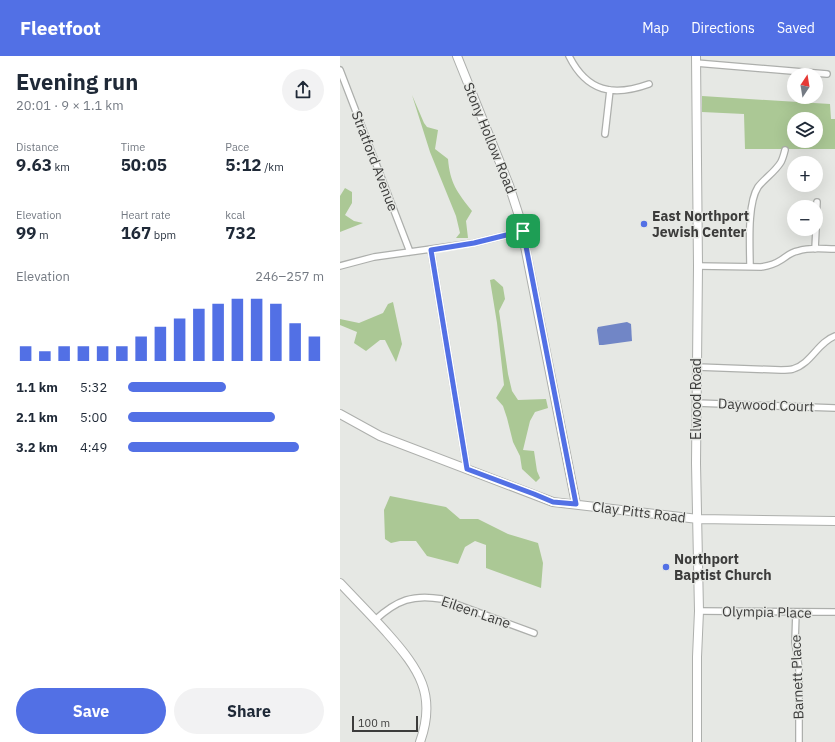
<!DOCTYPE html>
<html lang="en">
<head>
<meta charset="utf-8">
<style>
	body { margin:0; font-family:"IBM Plex Sans",sans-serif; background:#f2f2f3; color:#1f2937; height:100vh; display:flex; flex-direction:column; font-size:15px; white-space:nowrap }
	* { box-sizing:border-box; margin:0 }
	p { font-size:13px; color:#747a83 }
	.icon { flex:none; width:22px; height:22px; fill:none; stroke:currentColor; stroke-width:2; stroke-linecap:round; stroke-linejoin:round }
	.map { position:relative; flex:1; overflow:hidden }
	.side { display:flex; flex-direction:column; background:#fff; width:340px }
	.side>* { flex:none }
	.needle { width:26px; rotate:12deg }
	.controls { position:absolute; left:447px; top:12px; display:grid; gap:8px }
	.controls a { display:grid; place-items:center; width:36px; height:36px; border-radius:50%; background:#fff; box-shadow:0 4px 16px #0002; font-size:20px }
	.scale { position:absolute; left:12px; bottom:10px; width:66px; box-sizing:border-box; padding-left:4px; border:2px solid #3c3c3b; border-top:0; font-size:11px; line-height:14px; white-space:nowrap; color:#3c3c3b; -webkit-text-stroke:3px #e6e8e4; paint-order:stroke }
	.pin { position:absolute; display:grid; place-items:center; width:34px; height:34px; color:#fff; margin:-17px; border-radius:8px; box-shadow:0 2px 6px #0006 }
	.round { display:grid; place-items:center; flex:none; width:42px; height:42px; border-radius:21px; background:#f2f2f3 }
	.head { display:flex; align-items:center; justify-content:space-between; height:68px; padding:0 16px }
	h1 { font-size:22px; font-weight:800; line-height:30px }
	.metrics { display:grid; grid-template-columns:repeat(3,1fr); gap:6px; height:68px; padding:4px 16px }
	.metrics div { display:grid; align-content:center }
	.metrics b { font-size:17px; font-weight:800 }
	.metrics small { font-size:11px; font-weight:400 }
	.metrics p { font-size:11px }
	.chart { height:112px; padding:8px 16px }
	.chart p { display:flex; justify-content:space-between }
	.chart svg { width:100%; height:72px; margin-top:4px; stroke:#5270e5; stroke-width:6 }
	.action { display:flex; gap:8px; margin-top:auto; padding:8px 16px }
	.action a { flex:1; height:46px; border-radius:24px; background:#5270e5; color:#fff; font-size:16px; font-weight:800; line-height:46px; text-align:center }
	.action a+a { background:#f2f2f3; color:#1f2937 }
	ul { padding:0 16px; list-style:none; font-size:13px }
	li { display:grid; grid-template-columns:64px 48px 1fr; align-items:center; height:30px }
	li i { height:10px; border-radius:5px; background:#5270e5 }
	header { display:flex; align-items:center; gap:24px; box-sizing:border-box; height:56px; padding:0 20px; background:#5270e5; color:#fff }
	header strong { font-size:19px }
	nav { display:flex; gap:22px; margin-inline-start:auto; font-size:14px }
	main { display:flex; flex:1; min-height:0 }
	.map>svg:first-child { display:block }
	.green { fill:#abc895; fill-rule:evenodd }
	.water { fill:#7186c6 }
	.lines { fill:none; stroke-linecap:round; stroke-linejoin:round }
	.street-casing { stroke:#adafac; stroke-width:8 }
	.secondary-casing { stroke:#adafac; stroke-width:10 }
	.street { stroke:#fff; stroke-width:5.5 }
	.secondary { stroke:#fff; stroke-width:8 }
	.route-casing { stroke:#fff; stroke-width:8 }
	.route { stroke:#5270e5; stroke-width:5 }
	.poi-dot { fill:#5270e5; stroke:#e6e8e4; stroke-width:1.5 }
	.labels { text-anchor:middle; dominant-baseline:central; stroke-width:3; stroke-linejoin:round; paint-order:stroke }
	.street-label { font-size:14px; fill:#3c3c3b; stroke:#e6e8e4 }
	.poi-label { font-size:14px; font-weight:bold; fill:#3c3c3b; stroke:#e6e8e4; text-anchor:start }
</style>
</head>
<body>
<header>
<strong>Fleetfoot</strong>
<nav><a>Map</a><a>Directions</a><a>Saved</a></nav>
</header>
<main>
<section class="side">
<div class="head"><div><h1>Evening run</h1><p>20:01 · 9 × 1.1 km</p></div><a class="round"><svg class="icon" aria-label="share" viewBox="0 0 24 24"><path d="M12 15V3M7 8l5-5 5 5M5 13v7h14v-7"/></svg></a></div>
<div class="metrics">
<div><p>Distance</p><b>9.63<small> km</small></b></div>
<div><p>Time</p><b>50:05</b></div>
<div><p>Pace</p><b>5:12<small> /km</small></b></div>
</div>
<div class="metrics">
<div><p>Elevation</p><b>99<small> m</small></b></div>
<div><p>Heart rate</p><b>167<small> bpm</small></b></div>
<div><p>kcal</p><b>732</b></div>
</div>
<div class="chart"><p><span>Elevation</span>246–257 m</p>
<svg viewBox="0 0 160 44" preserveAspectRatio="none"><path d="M5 44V35M15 44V38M25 44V35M35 44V35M45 44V35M55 44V35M65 44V29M75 44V23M85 44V18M95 44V12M105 44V9M115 44V6M125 44V6M135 44V9M145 44V21M155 44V29"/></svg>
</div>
<ul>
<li><b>1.1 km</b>5:32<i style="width:50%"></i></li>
<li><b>2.1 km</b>5:00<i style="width:75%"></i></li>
<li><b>3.2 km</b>4:49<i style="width:87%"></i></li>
</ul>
<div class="action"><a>Save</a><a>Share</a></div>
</section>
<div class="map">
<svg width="495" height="686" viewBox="0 0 495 686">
	<rect width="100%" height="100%" fill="#e6e8e4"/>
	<path class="green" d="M72 39 84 67 87 71 98 74 95 93 108 103C110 127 117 136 132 155L126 165 128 182H116L120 177 116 160 90 96Z
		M362 40 490 48 491 63H495V93H405L404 58 362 56ZM454 63H476V85H454Z
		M5 132 12 136V147L5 159 14 165 23 167 0 176V140Z
		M154 223 163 231 165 243 159 255 168 318 172 335 178 344 206 343 208 352 195 356 190 365 183 394 194 395 197 415 200 422 196 426 182 413 180 400 173 386 167 362 163 350 156 342 164 329 157 267 150 224Z
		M53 246 62 288 56 306 45 284H40L26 295 14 287 17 276 0 269V263L19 267 43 257 48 248Z
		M50 440 106 451 120 463H138L168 478 198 487 203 507 201 532 146 512V489L135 485 125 491 118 508 87 500 76 485H60L51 487 45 483 44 454Z"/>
	<path class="water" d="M287 266 291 268 292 285 263 289H259L257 274 258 271Z"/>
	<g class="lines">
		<g class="street-casing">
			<path id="street" d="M229 0C247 36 273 41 309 28
				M356 7 487 18
				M0 14 70 196
				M265 78 270 34
				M476 166 477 146
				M475 193 476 173
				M91 194 127 413
				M0 210 34 201 134 187 183 175
				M358 210 421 211C428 210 435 208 441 204 447 200 451 196 458 195 469 191 483 193 495 193
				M410 211C410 190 407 148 418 131 425 122 435 116 441 106 443 102 444 98 445 94
				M357 311 441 314C445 314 449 314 453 313 471 308 478 286 495 280
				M356 347 495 352
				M359 555 495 556
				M456 556 455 586 459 612V686
				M35 564C57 544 73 538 102 543L194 577"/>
		</g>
		<g class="secondary-casing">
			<path id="secondary" d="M117 0 169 129 179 160 236 448
				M356 0 358 210 356 407 359 555 357 601V686
				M0 358 40 380 213 446 358 463 495 465
				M0 527C16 544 33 561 48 578 79 613 97 639 80 686"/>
		</g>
		<use href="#street" class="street"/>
		<use href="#secondary" class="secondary"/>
	</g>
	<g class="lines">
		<g class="route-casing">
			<path id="route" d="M183 175 236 448 213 446 194 438 127 413 91 194 134 187Z"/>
		</g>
		<use href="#route" class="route"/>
	</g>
	<g class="poi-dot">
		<circle cx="304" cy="168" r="4"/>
		<circle cx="326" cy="511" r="4"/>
	</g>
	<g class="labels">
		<g class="street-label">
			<text transform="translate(150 82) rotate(68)">Stony Hollow Road</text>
			<text transform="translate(35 105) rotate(69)">Stratford Avenue</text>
			<text transform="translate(356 343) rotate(-90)">Elwood Road</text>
			<text transform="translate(426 349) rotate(2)">Daywood Court</text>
			<text transform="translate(299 456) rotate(7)">Clay Pitts Road</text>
			<text transform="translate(136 556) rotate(19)">Eileen Lane</text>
			<text transform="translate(427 556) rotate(1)">Olympia Place</text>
			<text transform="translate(457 621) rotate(-92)">Barnett Place</text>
		</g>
		<g class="poi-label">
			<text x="312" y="160">East Northport<tspan x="312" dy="16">Jewish Center</tspan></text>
			<text x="334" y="503">Northport<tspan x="334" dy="16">Baptist Church</tspan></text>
		</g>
	</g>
</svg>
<div class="controls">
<a><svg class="needle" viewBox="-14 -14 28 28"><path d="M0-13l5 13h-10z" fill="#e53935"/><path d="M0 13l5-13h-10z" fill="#747a83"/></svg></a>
<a><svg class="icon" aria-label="layers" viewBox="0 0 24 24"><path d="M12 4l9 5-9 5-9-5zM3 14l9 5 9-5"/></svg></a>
<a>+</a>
<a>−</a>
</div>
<div class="scale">100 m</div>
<div class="pin" style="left:183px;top:175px;background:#1e9e55"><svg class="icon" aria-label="arrive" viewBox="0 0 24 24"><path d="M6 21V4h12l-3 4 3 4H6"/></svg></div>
</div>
</main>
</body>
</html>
